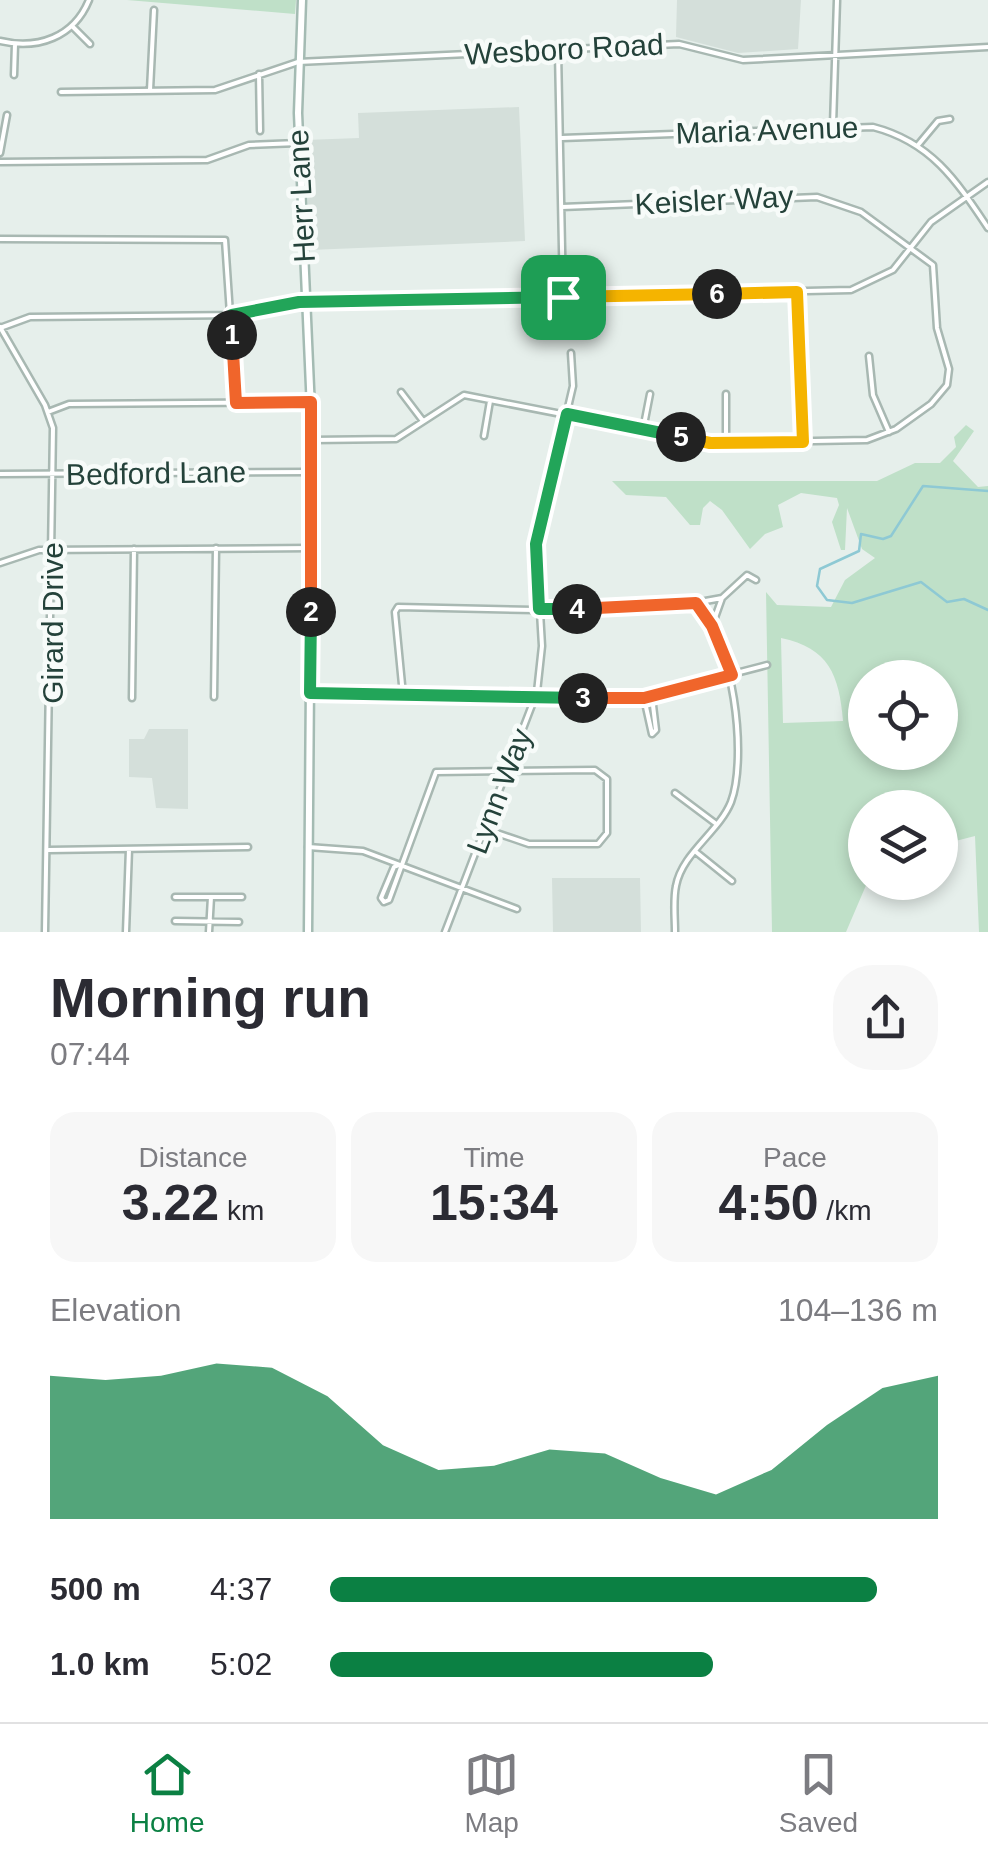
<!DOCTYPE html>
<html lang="en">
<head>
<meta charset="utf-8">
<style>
	body { margin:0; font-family:Arial,sans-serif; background:#f7f7f7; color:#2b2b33; height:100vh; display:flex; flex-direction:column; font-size:38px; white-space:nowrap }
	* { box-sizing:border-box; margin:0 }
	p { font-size:32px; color:#7c7c81 }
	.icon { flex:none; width:55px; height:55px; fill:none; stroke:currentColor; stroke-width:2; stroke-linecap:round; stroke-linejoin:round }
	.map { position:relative; height:932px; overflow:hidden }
	.panel { display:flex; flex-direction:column; background:#fff; flex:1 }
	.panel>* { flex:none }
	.fabs { position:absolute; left:848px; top:660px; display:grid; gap:20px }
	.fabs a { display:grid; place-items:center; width:110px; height:110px; border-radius:50%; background:#fff; box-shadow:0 5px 15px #0003; font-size:50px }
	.pin { position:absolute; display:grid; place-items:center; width:85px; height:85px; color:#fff; margin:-42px; border-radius:20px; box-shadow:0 5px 15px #0006 }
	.km { position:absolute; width:50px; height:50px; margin:-25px; border-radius:50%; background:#222; color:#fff; font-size:28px; line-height:50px; text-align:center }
	.round { display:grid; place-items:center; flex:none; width:105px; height:105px; border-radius:40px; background:#f7f7f7 }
	.overview { display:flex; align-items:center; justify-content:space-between; height:170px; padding:0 50px }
	h1 { font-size:55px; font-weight:600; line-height:75px }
	.stats { display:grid; grid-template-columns:repeat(3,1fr); gap:15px; height:170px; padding:10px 50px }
	.stats div { display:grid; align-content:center; border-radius:25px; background:#f7f7f7; text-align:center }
	.stats b { font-size:50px; font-weight:600 }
	.stats small { font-size:28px; font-weight:400 }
	.stats p { font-size:28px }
	.chart { height:280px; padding:20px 50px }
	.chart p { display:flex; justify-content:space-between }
	.chart svg { width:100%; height:180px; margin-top:10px; fill:#0b8043; opacity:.7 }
	ul { padding:0 50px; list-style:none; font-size:32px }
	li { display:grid; grid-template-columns:160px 120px 1fr; align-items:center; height:75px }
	li i { height:25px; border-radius:12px; background:#0b8043 }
	.tab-bar { display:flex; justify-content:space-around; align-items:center; height:140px; border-top:2px solid #e1e1e2; background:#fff; font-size:28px; color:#7c7c81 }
	.tab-bar a { display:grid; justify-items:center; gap:5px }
	.tab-bar .active { color:#0b8043 }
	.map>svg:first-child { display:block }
	.built { fill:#d4dfda }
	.green { fill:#bfe0c8; fill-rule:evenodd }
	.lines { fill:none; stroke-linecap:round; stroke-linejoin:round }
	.stream { stroke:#8ec9d4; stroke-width:2.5 }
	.street-casing { stroke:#a8b8b2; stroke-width:9 }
	.secondary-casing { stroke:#a4bbb3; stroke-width:11 }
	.street { stroke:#fff; stroke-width:4 }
	.secondary { stroke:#fff; stroke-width:6 }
	.split-1-casing { stroke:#fff; stroke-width:20 }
	.split-2-casing { stroke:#fff; stroke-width:20 }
	.split-3-casing { stroke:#fff; stroke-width:20 }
	.split-4-casing { stroke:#fff; stroke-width:20 }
	.split-5-casing { stroke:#fff; stroke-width:20 }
	.split-6-casing { stroke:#fff; stroke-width:20 }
	.split-7-casing { stroke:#fff; stroke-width:20 }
	.split-1 { stroke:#22a559; stroke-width:12 }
	.split-2 { stroke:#f0652b; stroke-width:12 }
	.split-3 { stroke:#22a559; stroke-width:12 }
	.split-4 { stroke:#f0652b; stroke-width:12 }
	.split-5 { stroke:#22a559; stroke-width:12 }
	.split-6 { stroke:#f5b400; stroke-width:12 }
	.split-7 { stroke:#f5b400; stroke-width:12 }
	.labels { text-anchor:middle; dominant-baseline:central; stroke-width:9; stroke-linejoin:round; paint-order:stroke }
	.street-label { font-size:30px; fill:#24423a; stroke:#f7fbf9 }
</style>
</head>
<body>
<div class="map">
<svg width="988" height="932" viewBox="0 0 988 932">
	<rect width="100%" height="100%" fill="#e6efeb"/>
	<path class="built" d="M677 0H801L798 49 738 53 676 37Z
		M519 107 525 241 310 250 305 140 359 138 358 113Z
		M149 729H188V809L156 808 152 778 129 777V739H144Z
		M552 878H640L641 932H553Z"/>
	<path class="green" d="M127 0H296L295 14Z
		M966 425 974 431 953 461 978 487 988 486V932H979L975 836 940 845V808H865L862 841 867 883 846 932H772L766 592 777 605 831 607 845 580 875 558 862 549 847 508 845 550H841L832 522 839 505 837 498 801 493 778 505 783 527 765 534 750 549 722 510 710 501 703 508 700 525H690L666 497 626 495 612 481H877L915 463H940L956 447 954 437ZM781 638C829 648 839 675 843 721L783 723ZM865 678H940V752H865Z"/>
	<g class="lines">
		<path class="stream" d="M988 491 923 486 891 536 883 539 861 534 859 551 820 569 817 586 827 600 852 603 921 582 947 602 964 599 988 610"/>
		<g class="street-casing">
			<path id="street" d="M73 27 90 44
				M0 41C38 50 74 37 89 0
				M558 52 563 297
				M259 74 260 131
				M14 75 15 44
				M150 90 154 10
				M61 92 215 90 298 62 679 44 743 60 988 47
				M833 125 837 0
				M562 138 873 127C931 142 956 180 988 228
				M918 145 938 121 950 119
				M0 153 7 115
				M0 162 207 160 249 145 298 143
				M0 239 225 240 236 403
				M797 292 803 442
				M0 327 45 405 53 428 45 932
				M0 328 30 317 243 315 299 302 851 290 893 270 931 222 988 182
				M869 356 873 395 889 432
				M401 392 423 421
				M726 394V443
				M48 412 69 404 311 402
				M643 430 650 394
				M484 436 490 401
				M312 440 396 439 464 395 710 443 867 440 896 429 931 404 947 385 949 369 937 328 933 265 861 212 817 197 562 207
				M0 474 310 472
				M0 563 39 550 312 548
				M712 626 722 598
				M310 693 636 699 767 665
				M403 695 395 612 398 607 534 610 689 604 722 598 747 575 756 580
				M214 697 216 548
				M132 698 134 549
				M644 698 652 734 656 730 652 697
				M675 793 715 823
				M308 847 363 851 517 909
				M49 850 248 847
				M696 852 732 881
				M399 865 394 867 381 898 384 902 389 900 436 772 595 770 607 779V833L598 844H529L485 829
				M175 897H242
				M175 921 239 922
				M126 932 129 849
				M209 932 211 897
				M445 932 537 692 542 646 536 544 573 386 571 353
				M675 932C675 917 673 900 676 886 682 853 719 832 731 802 748 757 733 637 696 604"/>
		</g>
		<g class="secondary-casing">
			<path id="secondary" d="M302 0 298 113 312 433 308 932"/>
		</g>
		<use href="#street" class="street"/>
		<use href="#secondary" class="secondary"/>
	</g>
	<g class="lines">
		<g class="split-1-casing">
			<path id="split-1" d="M232 335V315L299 302 563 297"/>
		</g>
		<g class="split-2-casing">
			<path id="split-2" d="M232 335 236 403 311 402V612"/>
		</g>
		<g class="split-3-casing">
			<path id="split-3" d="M311 612 310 693 583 698"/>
		</g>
		<g class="split-4-casing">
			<path id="split-4" d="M577 609 696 603 712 626 732 675 644 698H583"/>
		</g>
		<g class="split-5-casing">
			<path id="split-5" d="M577 609H539L536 544 567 414 681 437"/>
		</g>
		<g class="split-6-casing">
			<path id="split-6" d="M681 437 710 443 803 442 797 292 717 294"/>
		</g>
		<g class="split-7-casing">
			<path id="split-7" d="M563 297 717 294"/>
		</g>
		<use href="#split-1" class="split-1"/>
		<use href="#split-2" class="split-2"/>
		<use href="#split-3" class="split-3"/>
		<use href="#split-4" class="split-4"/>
		<use href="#split-5" class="split-5"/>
		<use href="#split-6" class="split-6"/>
		<use href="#split-7" class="split-7"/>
	</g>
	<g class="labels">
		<g class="street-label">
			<text transform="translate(564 49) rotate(-3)">Wesboro Road</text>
			<text transform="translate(767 130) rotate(-2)">Maria Avenue</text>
			<text transform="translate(301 196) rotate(-93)">Herr Lane</text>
			<text transform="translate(714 200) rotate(-3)">Keisler Way</text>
			<text transform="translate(156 473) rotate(-1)">Bedford Lane</text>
			<text transform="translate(52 623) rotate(-90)">Girard Drive</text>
			<text transform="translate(499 791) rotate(-69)">Lynn Way</text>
		</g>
	</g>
</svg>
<div class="fabs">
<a><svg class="icon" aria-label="locate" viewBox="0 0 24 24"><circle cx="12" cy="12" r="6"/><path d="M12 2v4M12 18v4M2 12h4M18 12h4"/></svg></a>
<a><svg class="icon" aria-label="layers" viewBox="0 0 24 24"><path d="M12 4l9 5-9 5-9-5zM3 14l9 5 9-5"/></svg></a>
</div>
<div class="pin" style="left:563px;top:297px;background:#1e9e55"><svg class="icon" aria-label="arrive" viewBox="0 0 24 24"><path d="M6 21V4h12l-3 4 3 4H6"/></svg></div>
<b class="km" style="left:232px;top:335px">1</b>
<b class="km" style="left:311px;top:612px">2</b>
<b class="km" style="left:583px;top:698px">3</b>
<b class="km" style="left:577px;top:609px">4</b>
<b class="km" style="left:681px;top:437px">5</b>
<b class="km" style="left:717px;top:294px">6</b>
</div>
<section class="panel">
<div class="overview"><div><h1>Morning run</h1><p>07:44</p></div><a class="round"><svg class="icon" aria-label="share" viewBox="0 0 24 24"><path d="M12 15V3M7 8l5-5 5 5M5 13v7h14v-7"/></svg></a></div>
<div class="stats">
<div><p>Distance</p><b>3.22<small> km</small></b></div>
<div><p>Time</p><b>15:34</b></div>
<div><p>Pace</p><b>4:50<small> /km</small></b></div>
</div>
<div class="chart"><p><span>Elevation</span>104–136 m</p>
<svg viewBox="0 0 160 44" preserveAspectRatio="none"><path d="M0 44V9L10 10L20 9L30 6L40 7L50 14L60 26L70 32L80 31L90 27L100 28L110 34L120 38L130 32L140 21L150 12L160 9V44z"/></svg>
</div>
<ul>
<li><b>500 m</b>4:37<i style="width:90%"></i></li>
<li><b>1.0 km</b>5:02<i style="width:63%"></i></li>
</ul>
</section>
<nav class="tab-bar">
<a class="active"><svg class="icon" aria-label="home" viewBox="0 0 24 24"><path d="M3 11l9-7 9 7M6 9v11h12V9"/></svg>Home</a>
<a><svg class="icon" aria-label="map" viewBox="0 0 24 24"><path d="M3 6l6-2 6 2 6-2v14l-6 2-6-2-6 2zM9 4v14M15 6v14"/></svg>Map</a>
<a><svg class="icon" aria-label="saved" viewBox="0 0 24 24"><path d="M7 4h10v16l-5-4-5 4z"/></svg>Saved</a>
</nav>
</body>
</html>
